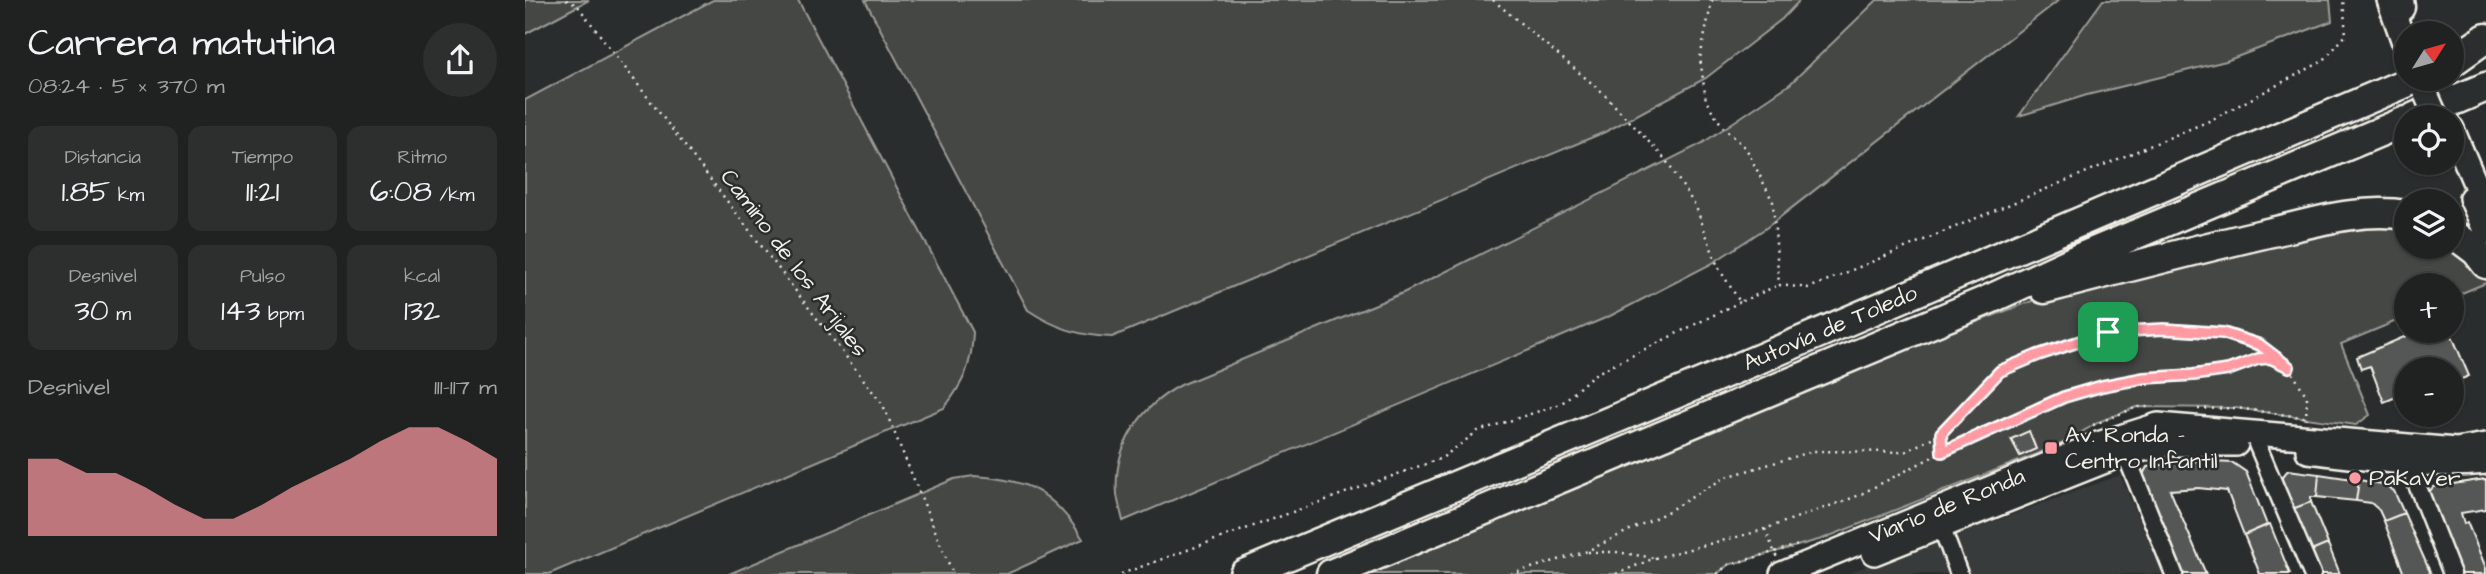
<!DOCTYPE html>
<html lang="es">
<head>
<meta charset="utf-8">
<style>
	body { margin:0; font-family:"Architects Daughter",sans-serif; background:#2d2f2f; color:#f1f3f6; height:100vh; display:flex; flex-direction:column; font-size:26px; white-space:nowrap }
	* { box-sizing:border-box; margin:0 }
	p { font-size:23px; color:#a2a4a5 }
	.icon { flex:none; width:38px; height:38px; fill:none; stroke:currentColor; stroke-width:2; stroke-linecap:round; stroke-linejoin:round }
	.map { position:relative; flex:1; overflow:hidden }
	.details { display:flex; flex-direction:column; background:#202222; width:525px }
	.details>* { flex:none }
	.needle { width:46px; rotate:53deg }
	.buttons { position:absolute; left:1869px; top:21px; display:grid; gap:14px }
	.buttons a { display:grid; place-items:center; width:70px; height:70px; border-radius:50%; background:#202222; box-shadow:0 2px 5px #0004,0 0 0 2px #3d3f40; font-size:35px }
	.pin { position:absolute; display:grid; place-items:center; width:60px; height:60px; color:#fff; margin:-30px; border-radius:14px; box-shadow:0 4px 10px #0006 }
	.round { display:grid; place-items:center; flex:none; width:74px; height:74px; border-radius:37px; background:#2d2f2f }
	.head { display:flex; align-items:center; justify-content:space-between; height:119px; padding:0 28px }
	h1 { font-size:38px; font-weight:600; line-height:52px }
	.stats { display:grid; grid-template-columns:repeat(3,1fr); gap:10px; height:119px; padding:7px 28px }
	.stats div { display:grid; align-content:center; border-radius:14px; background:#2d2f2f; text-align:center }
	.stats b { font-size:30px; font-weight:600 }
	.stats small { font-size:19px; font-weight:400 }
	.stats p { font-size:19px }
	.chart { height:196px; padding:14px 28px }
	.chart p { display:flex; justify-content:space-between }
	.chart svg { width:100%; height:126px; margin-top:7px; fill:#ff9aa2; opacity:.7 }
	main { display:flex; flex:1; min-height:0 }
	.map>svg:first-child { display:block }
	.built { fill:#373a3a }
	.green { fill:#444645; stroke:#9c9c96; stroke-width:2 }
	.building { fill:#555756; stroke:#f4f1e8; stroke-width:2 }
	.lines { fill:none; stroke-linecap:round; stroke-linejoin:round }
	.street-casing { stroke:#f4f1e8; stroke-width:21 }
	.secondary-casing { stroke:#f4f1e8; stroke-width:28 }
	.highway-casing { stroke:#f4f1e8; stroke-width:33 }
	.path { stroke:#f4f1e8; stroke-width:2.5; stroke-dasharray:2 5; stroke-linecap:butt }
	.street { stroke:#2a2d2e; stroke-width:16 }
	.secondary { stroke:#2a2d2e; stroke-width:23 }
	.highway { stroke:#2a2d2e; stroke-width:28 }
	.secondary-bridge-casing { stroke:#f4f1e8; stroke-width:28; stroke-linecap:butt }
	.secondary-bridge { stroke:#2a2d2e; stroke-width:23 }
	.route-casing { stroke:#fff; stroke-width:14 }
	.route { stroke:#ff9aa2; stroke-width:9 }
	.poi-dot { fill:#ff9aa2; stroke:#2a2d2e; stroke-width:2.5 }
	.labels { text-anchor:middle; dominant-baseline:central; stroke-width:5; stroke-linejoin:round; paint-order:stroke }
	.street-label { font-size:23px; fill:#f4f1e8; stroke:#2a2d2e }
	.poi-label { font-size:23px; fill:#f4f1e8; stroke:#2a2d2e; text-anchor:start }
</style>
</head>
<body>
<main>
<section class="details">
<div class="head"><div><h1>Carrera matutina</h1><p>08:24 · 5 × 370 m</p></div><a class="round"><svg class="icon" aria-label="share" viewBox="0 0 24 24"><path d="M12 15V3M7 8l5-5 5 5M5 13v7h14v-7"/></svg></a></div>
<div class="stats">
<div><p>Distancia</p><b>1.85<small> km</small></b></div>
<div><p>Tiempo</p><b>11:21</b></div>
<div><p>Ritmo</p><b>6:08<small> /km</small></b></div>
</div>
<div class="stats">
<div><p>Desnivel</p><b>30<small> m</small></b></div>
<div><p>Pulso</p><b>143<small> bpm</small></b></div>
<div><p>kcal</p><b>132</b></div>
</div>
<div class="chart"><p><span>Desnivel</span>111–117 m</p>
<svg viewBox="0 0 160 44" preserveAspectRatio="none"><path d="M0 44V17L10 17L20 22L30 22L40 27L50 33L60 38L70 38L80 33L90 27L100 22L110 17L120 11L130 6L140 6L150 11L160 17V44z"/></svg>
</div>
</section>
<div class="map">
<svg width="1961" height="574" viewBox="0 0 1961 574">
	<rect width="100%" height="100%" fill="#2a2d2e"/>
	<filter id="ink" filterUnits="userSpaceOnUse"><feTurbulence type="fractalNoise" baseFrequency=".0143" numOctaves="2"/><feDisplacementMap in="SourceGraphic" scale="14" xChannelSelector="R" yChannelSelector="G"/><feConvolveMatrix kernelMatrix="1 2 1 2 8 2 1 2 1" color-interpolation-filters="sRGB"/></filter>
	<g filter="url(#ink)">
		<path class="built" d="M1595 475 1638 574H1445L1429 536Z
			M1416 537 1430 574H1321Z"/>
		<path class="green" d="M0 0H64L0 34Z
			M188 0H273L448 332C447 364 439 383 419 408L24 574H0V100Z
			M340 0H1275L1257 19 1181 78 1080 132 587 337C555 336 530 328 503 310Z
			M1352 0H1534L1241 228 1186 264 1085 316 598 521C596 512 593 503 592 494 588 446 616 406 656 385L880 292 1176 144 1265 84Z
			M1578 0H1805L1807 21 1701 61 1562 95 1494 116Z
			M1881 215V247H1927L1961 264V283L1927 297V285H1881V317L1816 344 1845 415 1831 425 1711 408 1612 407 1576 421 1534 445 1297 539 1203 565 1192 574H820L1365 355 1583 272Z
			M449 476C504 479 529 493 558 539L482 574H204L429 479Z"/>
		<path class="building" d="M1893 331H1925L1944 376 1927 383V369H1881V393L1859 402 1845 366 1836 369 1832 357Z
			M1504 431 1511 449 1495 456 1486 439Z
			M1667 461 1708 463 1721 472 1742 525 1719 535 1702 491 1673 488 1645 490 1681 574H1653L1615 480 1622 467Z
			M1763 470 1794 474 1792 497H1786V502L1767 509 1754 481Z
			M1794 474 1834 480 1831 501 1792 497Z
			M1961 479V509L1936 513 1939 524 1942 522 1961 568V574H1934L1902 495 1908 487Z
			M1834 480 1857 484 1869 491 1879 513 1859 521 1854 510 1846 503 1831 501Z
			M1786 502 1803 544 1784 552 1767 509Z
			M1879 513 1906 574H1879L1859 521Z
			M1745 524 1765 574H1735L1719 535Z
			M1803 544 1815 574H1794L1784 552Z"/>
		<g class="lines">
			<g class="street-casing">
				<path id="street" d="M1732 444 1787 574
					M1600 453 1649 574
					M1883 462 1927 574
					M1416 526 1434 574"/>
			</g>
			<g class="secondary-casing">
				<path id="secondary" d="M1864 0 1881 48
					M1906 79 1911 90
					M1927 129 1961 209
					M1946 198 1961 232
					M1783 451C1842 458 1902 468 1961 462
					M1349 553 1600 453 1642 444H1711
					M1257 574 1573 444 1633 425 1931 450 1961 445"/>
			</g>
			<g class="highway-casing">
				<path id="highway" d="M1874 0 1875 7
					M1927 62 1961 38
					M1890 117 1961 87
					M1927 233 1951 251 1961 264
					M1519 289C1592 270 1665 251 1738 234 1784 224 1835 207 1881 215
					M719 574 1229 361 1890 79
					M806 574 1465 299 1552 259 1881 121"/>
			</g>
			<path class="path" d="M41 0 52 5 358 405 428 574
				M968 0 1076 91 1140 159 1171 207 1193 267 1215 302 1254 285
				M1187 0 1175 58 1181 101 1198 127 1221 148 1248 202 1254 285
				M1254 285 1284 288 1684 121 1798 61 1821 35 1818 0
				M1764 367 1782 397 1781 419
				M1673 409 1711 408 1784 418
				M1568 425 1612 407H1624
				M1416 435 1417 452
				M1240 529 1252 558
				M1063 552H1091L1130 558
				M596 574 917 458 953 431 1036 404 1068 375 1215 302
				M986 574 1060 552 1140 513 1201 477 1289 451 1380 452 1416 433 1475 371 1513 355 1583 332 1639 329 1698 333 1735 345 1764 367
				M1091 574 1130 558 1231 532 1330 497 1417 452 1539 397 1577 386 1703 370 1733 359 1745 358 1758 364
				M1192 574 1203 565 1277 544"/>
			<use href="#street" class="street"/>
			<use href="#secondary" class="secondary"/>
			<use href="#highway" class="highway"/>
			<g class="secondary-bridge-casing">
				<path id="secondary-bridge" d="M1901 94 1911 117"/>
			</g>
			<use href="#secondary-bridge" class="secondary-bridge"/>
		</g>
	</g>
	<g class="lines" filter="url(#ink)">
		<g class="route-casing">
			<path id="route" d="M1639 329 1698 333 1735 345 1764 367 1745 358 1733 359 1703 370 1668 375 1619 378 1577 386 1539 397 1417 452 1416 433 1475 371 1513 355 1583 332Z"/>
		</g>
		<use href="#route" class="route"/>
	</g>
	<g class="poi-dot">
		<rect x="1519" y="441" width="14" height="14" rx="3.5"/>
		<circle cx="1830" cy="478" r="7"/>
	</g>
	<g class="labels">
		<g class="street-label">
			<text transform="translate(269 263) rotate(53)">Camino de los Arijales</text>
			<text transform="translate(1305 328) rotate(-23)">Autovía de Toledo</text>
			<text transform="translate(1422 506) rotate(-22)">Viario de Ronda</text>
		</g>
		<g class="poi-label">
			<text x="1540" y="435">Av. Ronda -<tspan x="1540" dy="26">Centro Infantil</tspan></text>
			<text x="1844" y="478">PaKaVer</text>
		</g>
	</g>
</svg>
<div class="buttons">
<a><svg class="needle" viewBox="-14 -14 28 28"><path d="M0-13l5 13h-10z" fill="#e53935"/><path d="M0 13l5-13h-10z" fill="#a2a4a5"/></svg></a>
<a><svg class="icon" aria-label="locate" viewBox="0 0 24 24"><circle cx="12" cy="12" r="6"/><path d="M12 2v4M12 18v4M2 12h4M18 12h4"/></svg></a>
<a><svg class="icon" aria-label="layers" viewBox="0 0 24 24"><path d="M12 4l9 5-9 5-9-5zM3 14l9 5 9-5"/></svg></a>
<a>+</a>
<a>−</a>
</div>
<div class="pin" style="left:1583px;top:332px;background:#1e9e55"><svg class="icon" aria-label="arrive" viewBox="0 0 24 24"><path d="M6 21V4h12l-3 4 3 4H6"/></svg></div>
</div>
</main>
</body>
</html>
